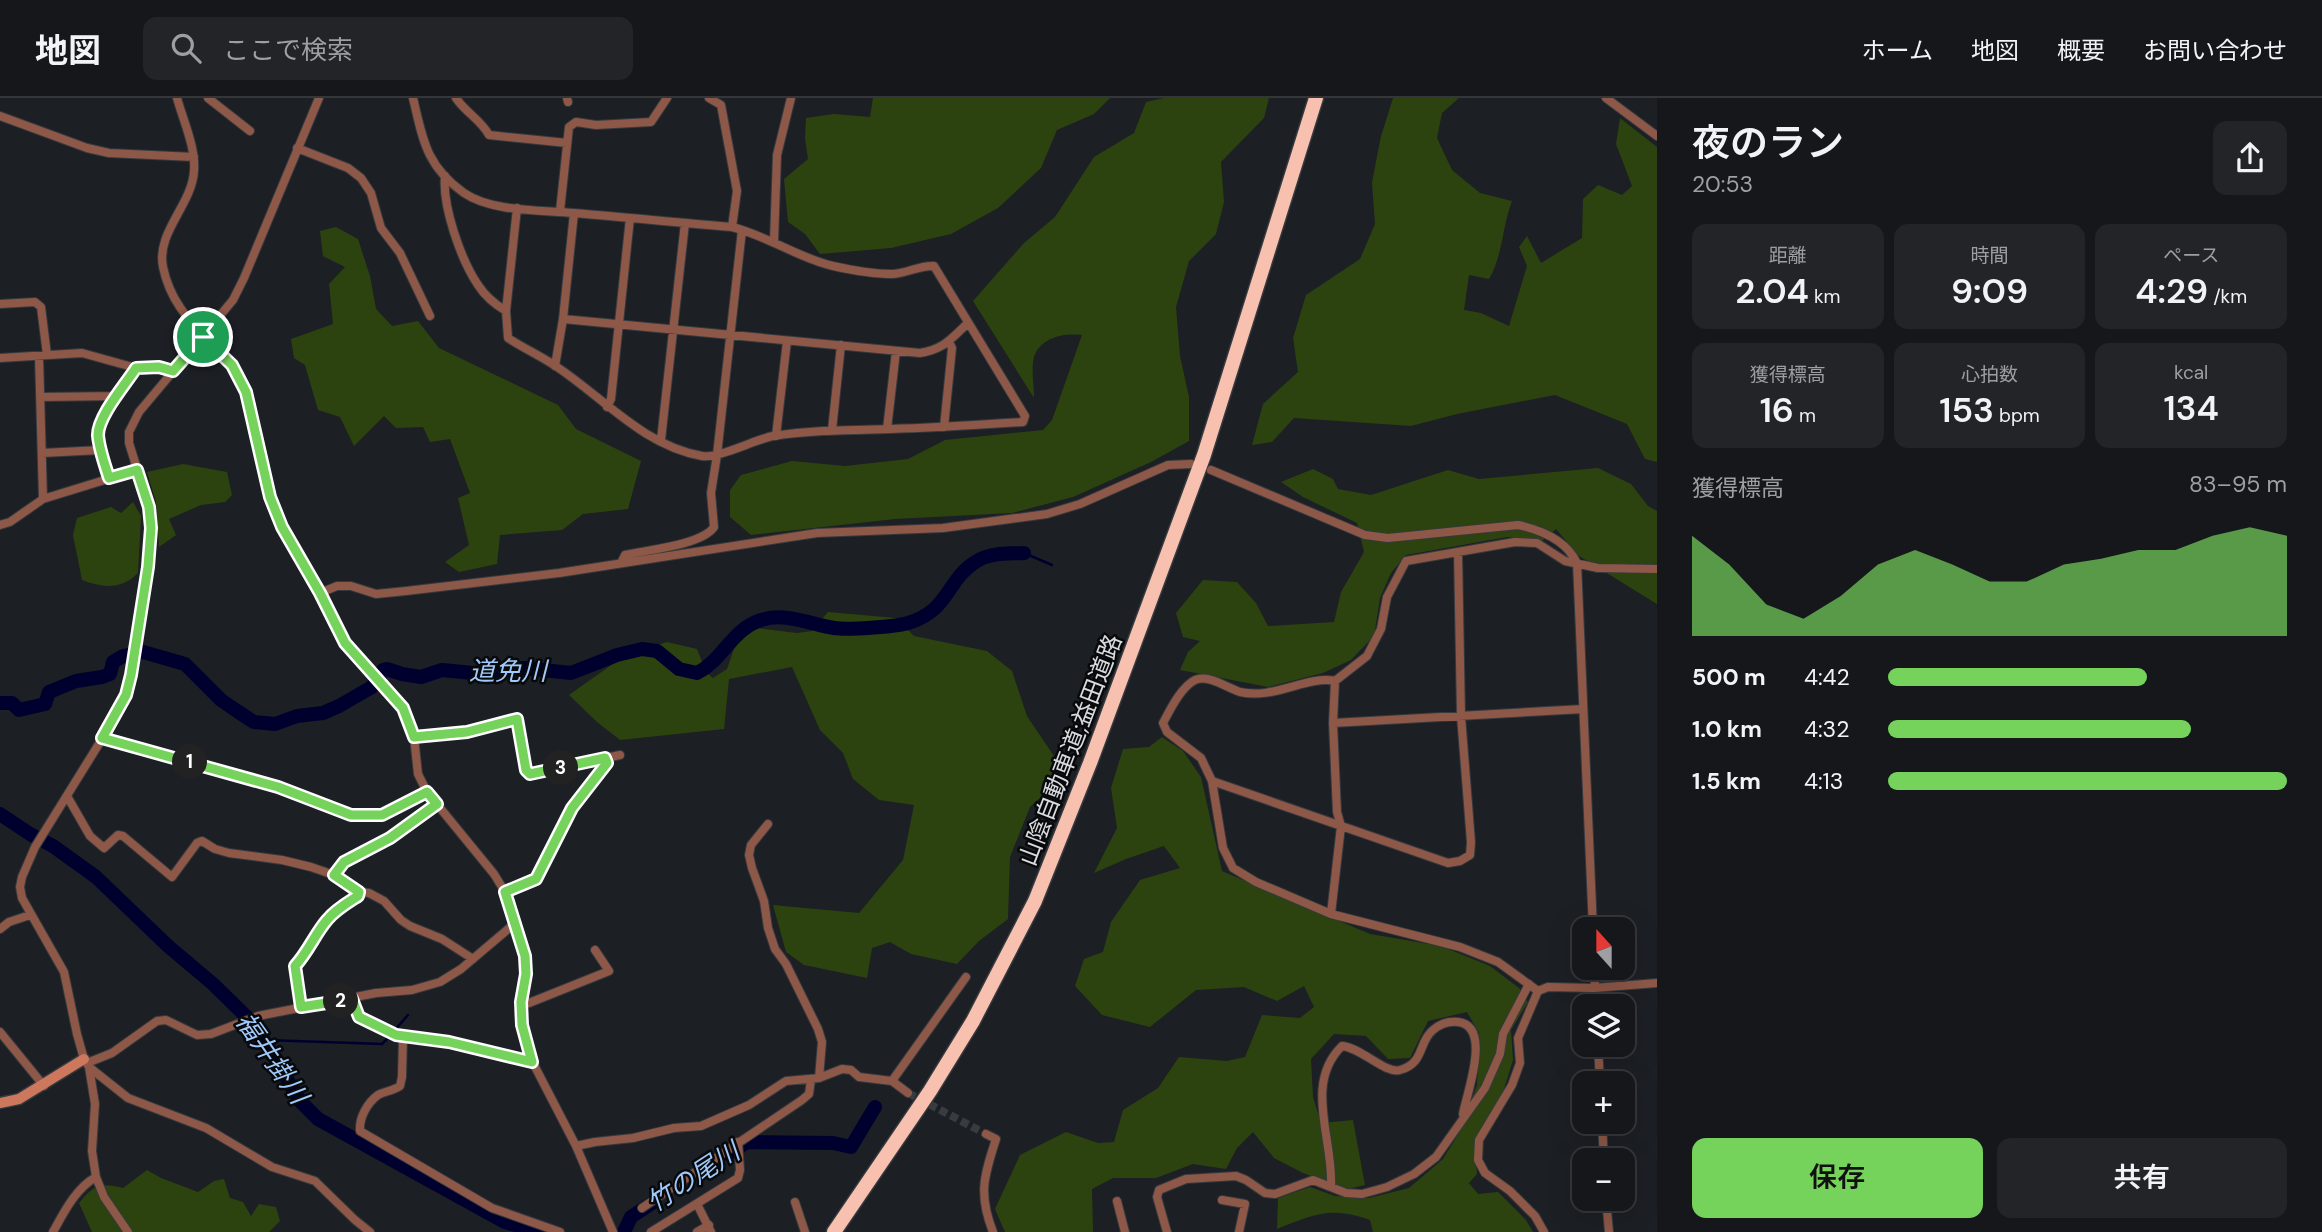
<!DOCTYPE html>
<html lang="ja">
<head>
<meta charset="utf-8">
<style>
	body { margin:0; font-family:"DM Sans","Noto Sans JP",sans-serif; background:#222428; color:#f1f3f6; height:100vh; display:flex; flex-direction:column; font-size:26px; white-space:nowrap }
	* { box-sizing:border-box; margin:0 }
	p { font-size:23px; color:#9d9fa3 }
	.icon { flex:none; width:38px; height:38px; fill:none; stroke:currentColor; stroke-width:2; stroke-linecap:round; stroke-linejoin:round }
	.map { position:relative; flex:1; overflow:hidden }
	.side { display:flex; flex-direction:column; background:#15171b; width:665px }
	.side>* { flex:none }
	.needle { width:46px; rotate:339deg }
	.fabs { position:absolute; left:1572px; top:819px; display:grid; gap:14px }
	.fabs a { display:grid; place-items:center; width:63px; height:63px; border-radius:14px; background:#15171b; box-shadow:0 7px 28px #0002,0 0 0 2px #34363a; font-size:35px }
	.pin { position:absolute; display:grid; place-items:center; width:60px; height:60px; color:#fff; margin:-30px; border:4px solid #fff; border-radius:50%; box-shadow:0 2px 7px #0007 }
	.km { position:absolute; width:35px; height:35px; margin:-18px; border-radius:50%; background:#222; color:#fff; font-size:19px; line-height:35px; text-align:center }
	.round { display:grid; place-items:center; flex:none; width:74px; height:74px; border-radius:14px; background:#222428 }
	.head { display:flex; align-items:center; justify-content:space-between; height:119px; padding:0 35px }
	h1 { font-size:38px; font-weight:600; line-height:52px }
	.metrics { display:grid; grid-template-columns:repeat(3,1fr); gap:10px; height:119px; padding:7px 35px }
	.metrics div { display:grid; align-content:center; border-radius:14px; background:#222428; text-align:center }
	.metrics b { font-size:35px; font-weight:600 }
	.metrics small { font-size:19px; font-weight:400 }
	.metrics p { font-size:19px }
	.chart { height:196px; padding:14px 35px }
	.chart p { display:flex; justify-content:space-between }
	.chart svg { width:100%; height:126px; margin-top:7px; fill:#75d25b; opacity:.7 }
	.action { display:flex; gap:14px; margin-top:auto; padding:14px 35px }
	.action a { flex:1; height:80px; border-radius:14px; background:#75d25b; color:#111; font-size:28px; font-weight:600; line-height:80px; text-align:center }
	.action a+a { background:#222428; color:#f1f3f6 }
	ul { padding:0 35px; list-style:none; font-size:23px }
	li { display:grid; grid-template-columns:112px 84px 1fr; align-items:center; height:52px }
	li i { height:18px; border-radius:9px; background:#75d25b }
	header { display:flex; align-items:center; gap:42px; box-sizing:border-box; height:98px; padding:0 35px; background:#15171b; border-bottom:2px solid #34363a }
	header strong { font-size:33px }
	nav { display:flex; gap:38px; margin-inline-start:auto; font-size:24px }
	.search { width:490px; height:63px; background:#222428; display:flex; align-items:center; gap:18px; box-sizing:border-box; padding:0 24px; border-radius:14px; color:#9d9fa3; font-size:26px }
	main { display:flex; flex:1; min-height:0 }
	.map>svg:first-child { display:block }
	.green { fill:#2c4310 }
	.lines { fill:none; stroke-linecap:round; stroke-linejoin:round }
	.stream { stroke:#00002e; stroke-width:2.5 }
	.river { stroke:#00002e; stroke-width:14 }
	.street-tunnel { stroke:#383b40; stroke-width:8; stroke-dasharray:8 4; stroke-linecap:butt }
	.street-casing { stroke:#36393e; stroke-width:10 }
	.secondary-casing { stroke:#36393e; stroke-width:13 }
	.highway-casing { stroke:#36393e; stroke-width:17 }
	.street { stroke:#8d5847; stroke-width:8 }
	.secondary { stroke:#cd775c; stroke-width:10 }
	.highway { stroke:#f7c0af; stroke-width:14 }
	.route-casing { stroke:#fff; stroke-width:14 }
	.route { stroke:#75d25b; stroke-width:9 }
	.labels { text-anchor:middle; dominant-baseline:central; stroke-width:5; stroke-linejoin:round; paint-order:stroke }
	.street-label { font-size:24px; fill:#d8dadd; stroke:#08090b }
	.water-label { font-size:26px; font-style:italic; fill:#a0c9fb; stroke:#08090b }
</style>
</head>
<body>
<header>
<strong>地図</strong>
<div class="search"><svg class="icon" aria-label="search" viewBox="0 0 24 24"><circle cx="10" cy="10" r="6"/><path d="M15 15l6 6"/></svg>ここで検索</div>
<nav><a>ホーム</a><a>地図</a><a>概要</a><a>お問い合わせ</a></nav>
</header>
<main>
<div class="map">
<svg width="1657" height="1134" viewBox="0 0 1657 1134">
	<rect width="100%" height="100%" fill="#1c1f24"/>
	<path class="green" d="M873 0H1110L1094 16 1057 32 1041 70 998 110 951 136 891 150 820 156 805 136 788 124 784 81 808 61 805 41 806 20 834 16 870 19Z
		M1164 0H1269L1264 20 1221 64 1224 104 1216 136 1189 163 1176 209 1180 258 1189 299V343L1151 364 1073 399 1012 415 895 421 751 437 730 419V392L741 377 792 363 845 368 908 361 945 342 1043 332 1052 322 1082 237C1064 235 1041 239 1034 259 1031 270 1034 288 1034 300L973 203 1024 145 1055 119 1094 59 1134 35 1146 4Z
		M1393 0H1459L1442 15 1437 40 1452 72 1480 95 1512 103C1502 129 1503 157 1489 181L1469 177 1464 212 1481 215 1509 228 1527 168 1519 149 1527 138 1541 165 1582 140 1583 101 1598 87 1622 97 1632 88 1616 46 1620 20 1657 49V364L1645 361 1627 326 1555 297 1457 316 1411 328 1294 320 1272 344 1252 347 1263 306 1298 274 1293 240 1306 197 1360 161 1375 126 1372 84 1381 38Z
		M336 129 358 141 370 178 376 211 392 228 418 223 439 250 558 307 576 331 641 363 628 411 583 416 562 432 500 437 497 466 459 474 445 464 469 447 458 400 470 395 450 341 430 344 423 329 396 330 384 318 354 348 340 319 318 312 305 267 294 260 291 241 333 226 329 186 345 169 323 158 320 133Z
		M183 366 227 374 232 397 225 404 201 407 169 421 176 437 159 449 156 404 147 374Z
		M1598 370 1631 386 1648 408 1657 413V506L1579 458 1556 431 1542 443 1507 439 1406 457 1391 475 1380 500 1374 538 1351 562 1323 575 1268 589 1180 572 1188 554 1200 543 1183 539 1176 515 1203 482 1237 484 1256 505 1268 528 1334 524 1341 494 1364 454 1357 425 1303 399 1281 384 1313 371 1333 381 1338 391 1371 397 1448 372 1479 381Z
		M133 404 141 418 138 475C121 492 103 490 82 482L73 437 77 420 111 409 121 415Z
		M828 514 896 520 914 538 987 553 1012 573 1027 618 1060 667 1051 690 1030 709 1010 759 1008 821 979 843 957 866 911 856 890 844 872 850 867 880 804 867 786 854 773 807 859 815 903 762 914 707 879 702 853 681 843 655 820 632 792 569 729 581 724 631 620 642 597 624 569 597 624 558 667 544 697 551 706 574 713 580 727 571 736 545 757 530 797 535 812 533Z
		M1162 639 1183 653 1201 679 1222 773 1370 836 1441 848 1490 868 1519 890 1528 904 1511 932 1513 962 1503 994 1475 1044 1477 1076 1469 1085 1478 1096 1498 1094 1526 1122 1533 1134H1373L1370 1122C1331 1108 1314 1116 1277 1131L1278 1100 1310 1089 1335 1098 1369 1100 1409 1090 1443 1061 1459 1035 1477 987 1479 935 1467 914 1428 923 1410 960 1388 961 1366 938 1334 936 1311 961 1313 999 1321 1025 1353 1022 1365 1087 1348 1091 1303 1075 1274 1060 1253 1034 1237 1050 1226 1071 1193 1066 1156 1080H1113L1092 1091 1093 1134H1005L995 1111 1020 1057 1066 1034 1098 1045 1114 1044 1123 1012 1158 990 1179 959 1227 963 1245 959 1262 917 1300 920 1314 909 1304 888 1277 903 1244 889 1196 892 1150 929 1102 917 1075 888 1084 861 1103 854 1111 824 1140 782 1180 770 1164 748 1126 761 1094 775 1117 730 1111 690 1123 651 1149 649Z
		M147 1072 161 1080 198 1094 214 1083 224 1081 230 1100 243 1104 251 1118 259 1106 276 1109 280 1123 269 1134H92L79 1105C93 1087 101 1084 123 1090Z"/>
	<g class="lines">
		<path class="stream" d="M1024 455 1052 467
			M394 933 408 917
			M266 942 382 946 390 938"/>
		<path class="river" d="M0 605H12L19 612 45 606 49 594 76 583 102 579 110 576 113 564 123 558 143 554 185 566 221 602 237 613 254 624 275 626 297 618 323 615 339 608 372 589 383 572 387 571 402 576 421 579 442 572 473 575 523 570 571 575 617 557 642 551 657 553 679 571 697 575C723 562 732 531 761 522 785 514 809 526 834 530 847 532 895 529 908 525 951 512 946 481 977 463 992 454 1008 456 1024 455
			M0 716 30 736 53 748 96 779 168 848 213 886 254 926 300 1003 318 1021 505 1124 540 1134
			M728 1056 747 1044 833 1045 851 1049 875 1009
			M624 1134 631 1119 655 1103"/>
		<path class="street-tunnel" d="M908 995 986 1036"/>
		<g class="street-casing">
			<path id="street" d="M177 0C183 22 196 50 194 73 192 107 156 134 163 169 175 228 225 244 245 294L269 399 283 430 320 495 345 545 373 579 403 610 408 619 414 639 418 676 427 694 494 776 505 794 525 858 526 876 521 904 522 927 532 963 576 1048 613 1134
				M208 0 250 33
				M319 0 244 180 233 202 139 314 129 334V345L149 409 151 430 148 469 131 577 126 597 102 641 35 749 22 779 20 789 22 800 64 874 77 936 84 961 89 969 128 1000 206 1030 272 1069 315 1083 355 1122 370 1134
				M413 0C423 42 426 68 464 95 492 114 541 112 573 115 626 119 679 125 732 129 768 138 798 160 833 168 851 172 873 176 892 176 906 176 919 167 934 168L1025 318 1023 324C978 327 934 330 890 331 851 332 812 332 773 338 754 342 717 361 702 358 643 348 602 298 554 267 539 257 523 250 508 240L506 213 517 110
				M456 0C465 14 481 22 489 37L567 45
				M567 0 568 4
				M709 0 721 7 737 93 732 129
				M1606 0 1657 38
				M0 18 87 50 109 55 194 59
				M297 50 348 70 361 80 371 95 381 130 400 155 430 218
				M445 78C442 108 461 162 478 187 485 198 496 207 506 213
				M560 113 569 29 576 24 596 27 651 24 667 0
				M774 144 777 57 791 0
				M0 206 35 204 41 209 47 257
				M563 221 920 255C944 251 951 241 968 225
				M39 258 43 401
				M0 260 82 255 136 270 159 269 173 273
				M555 268 563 221 574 115
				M40 299 119 298
				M607 309 611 301 630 120
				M944 329 952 250 949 244
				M887 331 896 253
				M832 332 841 247
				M776 338 787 243
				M661 342 685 125
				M42 355 101 352
				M1211 372 1365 437 1388 440 1518 427C1541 432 1566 442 1577 465L1593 831
				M109 380C105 367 99 351 98 337 98 318 125 287 136 270
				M0 427 10 424 43 401 137 372
				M621 465 625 457C647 452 702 447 714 429L711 395 717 357 742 132
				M320 495 337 488H351L376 496 406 493 559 475 817 435 943 430 1047 416 1080 406 1168 367 1191 366
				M1333 625 1583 611
				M414 639 467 634 517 621 526 672 530 676 620 657
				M102 641 278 689 351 717H382L427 694
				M1212 683 1448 765 1460 763 1470 757 1471 744 1461 618 1458 454
				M67 698 90 738 104 750 118 737 123 738 172 779 197 745 202 743 215 751 229 755 282 762 311 769 334 777 359 794 369 795 384 803 401 822 410 828 442 841 473 861
				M768 726 751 747 749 757 752 770 764 803 768 830 775 851 786 866 818 931 822 944 819 980
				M334 777 344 764 390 740 437 706
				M505 794 536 781 572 710 607 665 605 660
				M1331 816 1341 728 1337 714 1333 625 1335 583
				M0 831 9 824 30 817
				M1594 870 1596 908
				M1538 893 1498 864 1460 849 1331 816 1256 784 1233 770 1223 750 1212 683 1201 660 1167 634 1163 625C1170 612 1181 589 1195 582 1209 576 1227 590 1240 594 1274 602 1308 577 1335 583L1367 558 1381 531 1387 499 1406 463 1515 444 1537 445 1565 463 1598 470 1657 471
				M1538 893 1518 940 1520 965 1512 987 1479 1042 1478 1062 1485 1075 1510 1093 1535 1118 1544 1134
				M1538 893 1548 889 1594 890 1657 885
				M352 901 359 919 367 925 403 939 448 944 532 963
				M521 904 529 905 609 873 595 852
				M301 909 295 868C308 854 315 836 327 822 335 812 348 805 358 798L359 794
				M0 934 44 988
				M403 939 402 979 400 988C393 993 385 993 378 997 367 1005 359 1020 360 1033L492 1110 560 1134
				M1598 947 1600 985
				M87 965 112 955 157 923 166 922 197 937 211 936 258 918 376 895 412 892 440 884 461 871 514 826
				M89 969 95 1006 92 1053 96 1079 104 1099 128 1134
				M892 983 908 995
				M1602 1024 1604 1062
				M986 1036 996 1041C984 1078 978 1096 993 1134
				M576 1048 595 1044 633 1040 674 1030 701 1028 749 1007 786 983 819 980 842 971 851 972 859 979 892 983 966 879
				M1331 1089C1334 1042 1303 986 1342 948 1362 950 1385 976 1400 972 1425 965 1418 944 1433 932 1440 926 1448 923 1458 924 1493 928 1466 997 1463 1016
				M1606 1101 1609 1134
				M1222 1102 1245 1106 1239 1134
				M1117 1103 1125 1134
				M795 1104 805 1134
				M697 1106 711 1134
				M642 1110 802 1002 809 996 811 982
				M53 1134C64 1114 76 1090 96 1079
				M651 1134 738 1080 740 1072 738 1044
				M697 1134 709 1127
				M1167 1134 1157 1099 1159 1092 1186 1081 1236 1078 1246 1082 1265 1095 1275 1096 1313 1082 1346 1095 1362 1096 1387 1089 1414 1076 1436 1059 1485 990 1500 956 1503 936 1529 886"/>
		</g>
		<g class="secondary-casing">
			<path id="secondary" d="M0 1005 19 1001 84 961"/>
		</g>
		<g class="highway-casing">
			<path id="highway" d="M834 1134 930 993 973 923 1035 803 1090 665 1204 357 1316 0"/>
		</g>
		<use href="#street" class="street"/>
		<use href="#secondary" class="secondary"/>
		<use href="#highway" class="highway"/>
	</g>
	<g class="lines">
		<g class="route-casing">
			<path id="route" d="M203 239 232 267 246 294 270 399 282 429 320 495 345 545 403 610 414 639 467 634 517 621 526 672 530 676 605 660 607 665 572 710 536 781 505 794 525 858 526 876 521 904 522 927 532 964 449 944 396 937 359 919 352 901 301 909 295 868C308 854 315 836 327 822 335 812 347 805 358 798L359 794 334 777 344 764 390 740 437 706 427 694 382 717H351L278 689 102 640 126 597 131 577 148 469 151 430 149 409 137 372 109 380C105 367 99 351 98 337 98 318 125 287 136 270L159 269 173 273Z"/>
		</g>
		<use href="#route" class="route"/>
	</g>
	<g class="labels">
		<g class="street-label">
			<text transform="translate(1070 652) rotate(-69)">山陰自動車道;益田道路</text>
		</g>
		<g class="water-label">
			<text x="508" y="573">道免川</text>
			<text transform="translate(272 960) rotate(55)">福井掛川</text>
			<text transform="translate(693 1079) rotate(-33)">竹の尾川</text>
		</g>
	</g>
</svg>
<div class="fabs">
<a><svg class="needle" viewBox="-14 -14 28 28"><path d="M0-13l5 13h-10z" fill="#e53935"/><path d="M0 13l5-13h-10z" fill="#9d9fa3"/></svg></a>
<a><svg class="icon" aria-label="layers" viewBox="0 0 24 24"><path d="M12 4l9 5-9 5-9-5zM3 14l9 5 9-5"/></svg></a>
<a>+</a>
<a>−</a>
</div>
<div class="pin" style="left:203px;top:239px;background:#1e9e55"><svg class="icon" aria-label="arrive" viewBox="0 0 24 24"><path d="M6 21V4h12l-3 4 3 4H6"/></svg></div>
<b class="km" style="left:190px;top:664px">1</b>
<b class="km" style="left:341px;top:903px">2</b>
<b class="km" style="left:561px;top:670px">3</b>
</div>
<section class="side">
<div class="head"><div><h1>夜のラン</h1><p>20:53</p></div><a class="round"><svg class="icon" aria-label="share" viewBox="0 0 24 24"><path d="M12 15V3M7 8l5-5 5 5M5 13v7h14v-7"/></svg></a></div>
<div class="metrics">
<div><p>距離</p><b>2.04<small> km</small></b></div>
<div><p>時間</p><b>9:09</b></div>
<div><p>ペース</p><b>4:29<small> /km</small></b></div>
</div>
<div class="metrics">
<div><p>獲得標高</p><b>16<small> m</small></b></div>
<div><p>心拍数</p><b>153<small> bpm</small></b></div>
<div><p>kcal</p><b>134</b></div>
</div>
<div class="chart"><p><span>獲得標高</span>83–95 m</p>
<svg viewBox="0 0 160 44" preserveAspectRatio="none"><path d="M0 44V9L10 19L20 33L30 38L40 30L50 19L60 14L70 19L80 25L90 25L100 19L110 17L120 14L130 14L140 9L150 6L160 9V44z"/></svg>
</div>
<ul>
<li><b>500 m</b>4:42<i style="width:65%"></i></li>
<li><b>1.0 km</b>4:32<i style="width:76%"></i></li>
<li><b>1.5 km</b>4:13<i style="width:100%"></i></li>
</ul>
<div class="action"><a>保存</a><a>共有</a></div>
</section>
</main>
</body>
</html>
